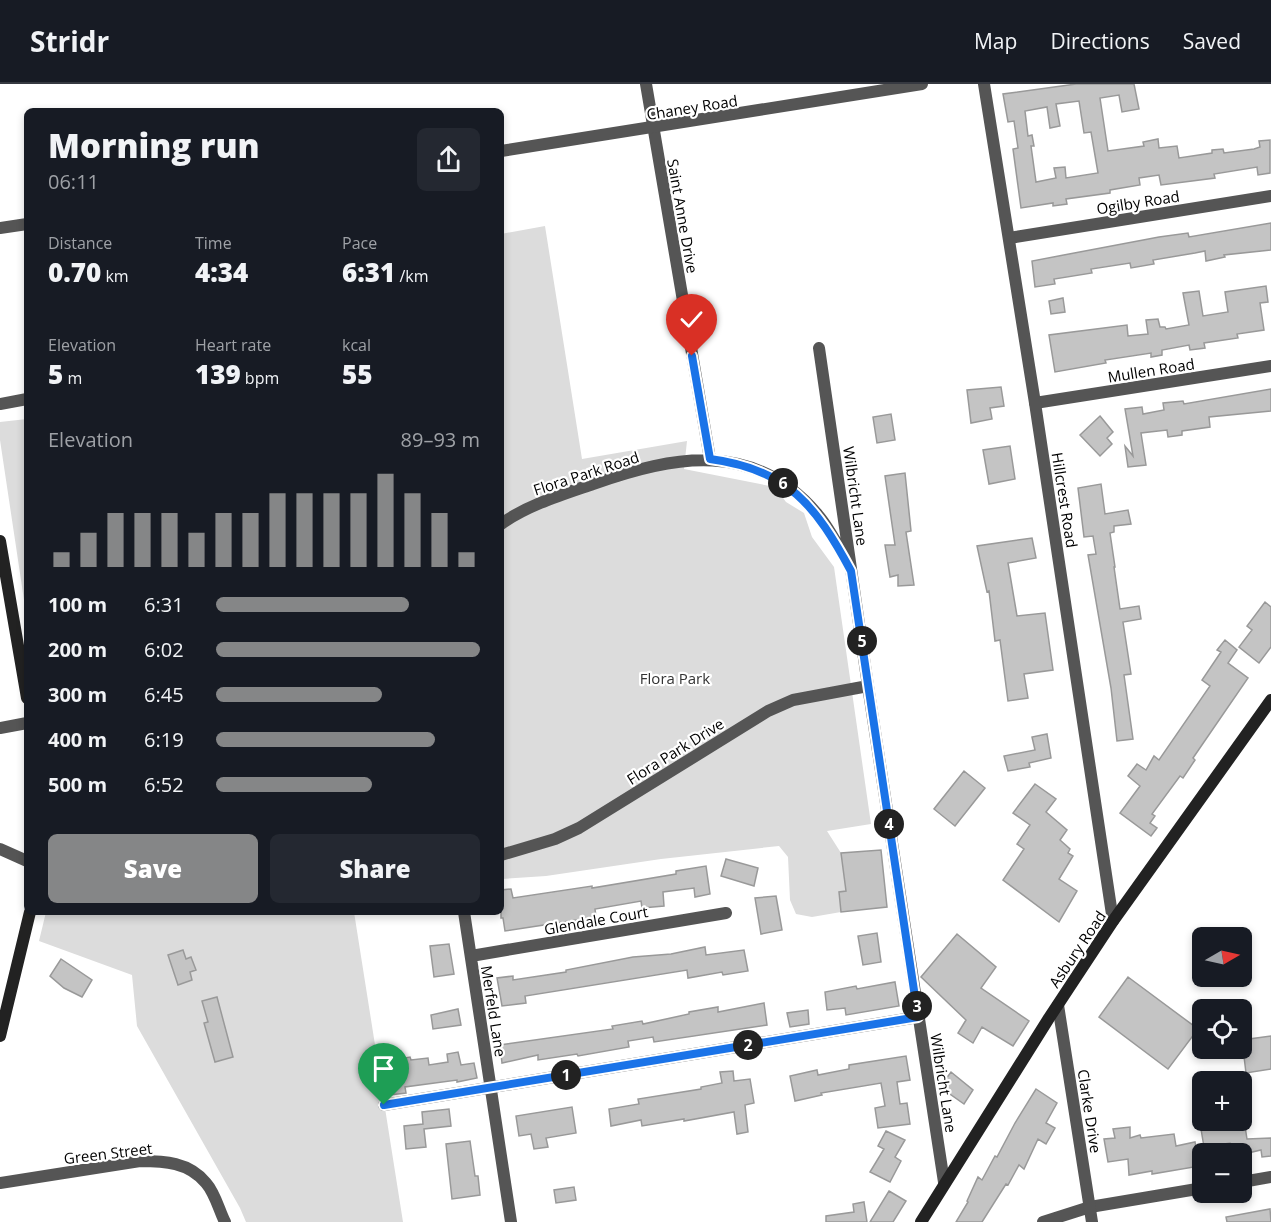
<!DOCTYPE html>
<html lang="en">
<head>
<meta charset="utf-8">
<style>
	body { margin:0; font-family:"Open Sans",sans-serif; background:#242831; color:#f1f3f6; height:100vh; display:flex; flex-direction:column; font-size:22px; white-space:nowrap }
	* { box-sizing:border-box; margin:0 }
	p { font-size:20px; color:#9ea1a6 }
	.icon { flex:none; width:33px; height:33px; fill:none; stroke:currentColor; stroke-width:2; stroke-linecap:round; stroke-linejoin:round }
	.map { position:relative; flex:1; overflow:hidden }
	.drawer { position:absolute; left:24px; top:24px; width:480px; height:807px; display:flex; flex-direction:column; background:#171b24; border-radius:9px; box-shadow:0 3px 9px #0003 }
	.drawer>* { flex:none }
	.needle { width:39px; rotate:81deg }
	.fabs { position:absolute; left:1192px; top:843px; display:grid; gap:12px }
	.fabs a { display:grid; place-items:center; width:60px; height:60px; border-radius:9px; background:#171b24; box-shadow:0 3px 9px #0003; font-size:30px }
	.pin { position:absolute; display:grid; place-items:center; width:51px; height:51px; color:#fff; margin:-62px -26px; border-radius:50% 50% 50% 0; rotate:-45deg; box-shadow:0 0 6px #0007 }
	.pin .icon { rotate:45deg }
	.km { position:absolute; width:30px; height:30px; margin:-15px; border-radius:50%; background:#222; color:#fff; font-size:16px; line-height:30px; text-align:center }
	.round { display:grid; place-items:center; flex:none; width:63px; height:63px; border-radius:9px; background:#242831 }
	.overview { display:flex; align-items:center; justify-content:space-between; height:102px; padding:0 24px }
	h1 { font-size:33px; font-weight:800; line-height:45px }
	.metrics { display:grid; grid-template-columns:repeat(3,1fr); gap:9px; height:102px; padding:6px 24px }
	.metrics div { display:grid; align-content:center }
	.metrics b { font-size:26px; font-weight:800 }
	.metrics small { font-size:16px; font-weight:400 }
	.metrics p { font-size:16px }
	.chart { height:168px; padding:12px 24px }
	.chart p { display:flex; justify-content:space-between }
	.chart svg { width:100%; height:108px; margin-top:6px; stroke:#858687; stroke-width:6 }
	.button { display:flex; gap:12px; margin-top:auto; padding:12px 24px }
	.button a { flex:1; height:69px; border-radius:9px; background:#858687; color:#fff; font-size:24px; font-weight:800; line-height:69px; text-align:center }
	.button a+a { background:#242831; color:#f1f3f6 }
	ul { padding:0 24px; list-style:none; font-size:20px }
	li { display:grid; grid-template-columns:96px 72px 1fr; align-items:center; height:45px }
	li i { height:15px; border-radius:8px; background:#858687 }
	header { display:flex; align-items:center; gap:36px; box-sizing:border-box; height:84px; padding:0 30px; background:#171b24; border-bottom:2px solid #363941 }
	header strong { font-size:28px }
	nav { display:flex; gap:33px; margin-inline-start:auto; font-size:21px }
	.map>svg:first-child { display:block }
	.green { fill:#dcdcdc }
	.building { fill:#c4c4c4; stroke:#999; stroke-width:1.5; fill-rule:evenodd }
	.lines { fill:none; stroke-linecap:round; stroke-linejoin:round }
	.minor { stroke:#555; stroke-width:12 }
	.tertiary { stroke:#555; stroke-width:12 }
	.secondary { stroke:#222; stroke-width:12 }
	.route-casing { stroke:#fff; stroke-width:12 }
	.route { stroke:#1a73e8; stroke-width:8 }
	.labels { text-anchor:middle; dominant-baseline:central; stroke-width:4.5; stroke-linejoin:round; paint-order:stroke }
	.street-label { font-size:15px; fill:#000; stroke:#fff }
	.park-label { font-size:15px; fill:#333; stroke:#fff }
</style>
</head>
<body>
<header>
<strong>Stridr</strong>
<nav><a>Map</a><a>Directions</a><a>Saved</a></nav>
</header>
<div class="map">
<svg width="1271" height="1138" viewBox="0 0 1271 1138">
	<rect width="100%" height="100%" fill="#fff"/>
	<path class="green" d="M545 142 582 375 687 357 684 385 775 403 786 418 804 429 812 453 834 483 871 740 827 747 841 769 846 807 839 808 841 828 812 833 796 830 790 816 788 773 779 762 661 775 546 792 501 795V150Z
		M27 335V536L0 356V338Z
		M46 828H354L403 1138H246L240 1124 137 942 132 891 39 857Z"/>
	<path class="building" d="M1076 0H1134L1139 25 1122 28 1119 11 1100 14 1108 67 1144 62 1143 58 1158 55 1159 64 1177 62 1179 74 1212 69V66L1223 65 1224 69 1254 65 1260 63 1259 57 1270 56V89L1258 91 1257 83 1214 90 1215 94 1161 101 1159 91 1139 94 1140 101 1110 106V109L1066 115 1067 120 1053 122V119L1021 124 1013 65 1018 64 1014 37 1008 38 1003 10ZM1079 17 1084 49 1091 48 1098 89 1066 94 1065 83 1054 84 1056 94 1036 98 1031 62H1034L1032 51 1028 52 1025 27 1047 23 1050 44 1060 42 1056 20Z
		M1271 139V166L1224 171 1225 173 1206 177 1205 167 1195 169 1153 176 1154 180 1131 184 1130 179 1091 185 1092 189 1054 195 1055 200 1035 203 1032 177 1159 153 1188 149 1189 153Z
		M1266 202 1268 218 1260 219 1264 246 1237 250 1238 254 1204 259 1205 264 1190 266 1189 261 1162 266V271L1151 273V269L1105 276 1106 279 1055 288 1049 251 1127 241 1128 252 1148 250 1146 236 1158 235 1160 243H1165L1166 245 1189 241 1183 209 1199 207 1203 232 1228 228 1225 208Z
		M1063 214 1065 228 1051 230 1049 217Z
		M1001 303 1004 322 990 324 992 335 971 339 967 306Z
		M1271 305V327L1209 333 1210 343 1182 347V351L1168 353 1167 346 1141 349 1146 381 1128 383 1125 362 1133 372 1125 325 1142 323 1143 330 1164 326 1163 319 1183 317 1184 320Z
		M891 330 895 356 877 359 873 333Z
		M1100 332 1113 348 1107 354 1112 360 1100 372 1080 351Z
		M1010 362 1015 395 989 400 983 366Z
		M905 389 911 447 906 448 914 501 898 502V491L890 493 885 461H895L885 392Z
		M1101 400 1105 430 1128 426 1131 440 1114 442V448L1110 449 1115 483H1114L1120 525 1139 522 1141 535 1123 538 1131 590 1124 591 1133 655 1117 657 1111 604 1088 471 1096 470 1093 452 1084 453 1078 404Z
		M1032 454 1036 474 1008 479 1017 532 1045 529 1053 586 1024 590 1028 614 1008 617 1000 556 995 557 989 507 987 508 977 462Z
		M1265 518 1271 523V563L1259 579 1239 563 1252 546 1247 542Z
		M1225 556 1237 566 1228 579 1248 594 1193 674 1195 676 1183 694 1180 692 1152 730 1155 732 1150 739 1157 744 1151 752 1120 729 1140 702 1128 692 1137 680 1146 686 1154 672 1159 676 1210 602 1202 596 1221 568 1217 566Z
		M1047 650 1051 674 1029 679 1030 683 1008 687 1004 672 1035 666 1032 653Z
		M964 687 985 704 955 742 934 725Z
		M1035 700 1056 715 1046 728 1067 746 1060 756 1070 765 1068 769 1073 772 1059 795 1077 807 1059 838 1003 796 1024 765 1017 760 1030 741 1013 729Z
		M881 766 887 823 841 828 839 808 846 807 841 769Z
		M726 775 758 784 754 802 721 792Z
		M706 782 710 810 695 813 694 804 663 808 664 822 642 824 641 817 595 825 596 833 505 847 503 834H501V806L511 805 513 814 592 802V804L676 790V787Z
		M776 812 782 846 761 850 755 814Z
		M877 849 881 878 863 881 858 852Z
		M957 850 996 883 981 904 1029 937 1013 962 982 943 973 959 958 949 966 936 921 893Z
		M449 860 454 890 434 893 430 862Z
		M705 863 706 871 744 866 748 887 723 891 722 888 688 894 687 886 525 912 526 919 502 922 497 894 513 892V896L566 888V886L633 873 671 870Z
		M183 866 186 875 191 873 196 886 190 888 192 896 178 901 168 871Z
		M61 875 92 896 82 913 64 904 50 892Z
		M1128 893 1198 945 1168 985 1099 933Z
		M895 898 899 922 846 931 845 924 827 926 825 908 856 902 857 905Z
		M217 913 233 973 215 978 204 939 208 938 202 917Z
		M764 919 767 941 654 958 653 953 628 957 629 963 578 972 577 970 538 976V971L502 979 500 961 613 945 612 942 642 937 643 940 689 930V928L718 923V928Z
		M458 925 461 941 433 945 431 931Z
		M808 926 809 940 790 943 787 929Z
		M1271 952V985L1246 989 1242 956Z
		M458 968 461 981 474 979 477 994 457 998V996L405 1003 406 1009 381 1012 379 995 391 993 388 977 410 973 411 976 428 974 429 981 448 978 447 970Z
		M906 972 910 996 897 998 900 1020 907 1019 910 1040 878 1044 875 1024 885 1022 881 999 821 1009 822 1011 795 1017 790 992 817 986 818 991 849 985V981Z
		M733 987 734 997 750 995 754 1019 745 1021 748 1048 737 1050 734 1028 684 1037V1035L642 1042 641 1036 611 1042 609 1025 639 1020 638 1015 701 1005V1003L722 999 720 988Z
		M951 988 973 1006 964 1020 940 1003Z
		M1036 1005 1057 1019 1046 1039 1055 1044 1046 1060 1038 1055 1024 1085 1019 1081 1008 1101 1006 1100 982 1138H956L968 1118 967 1117 978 1093 982 1096 995 1072 997 1073 1015 1039Z
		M572 1023 576 1049 546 1054 548 1063 534 1065 531 1050 519 1052 516 1032Z
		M449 1025 451 1042 424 1045 426 1063 406 1065 404 1042 423 1040 422 1028Z
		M1215 1036H1244L1247 1055 1271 1054V1072L1262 1073 1261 1066 1244 1070H1231L1230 1059 1204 1063 1200 1039Z
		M1130 1043V1054L1140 1051 1141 1054 1174 1050 1176 1062 1195 1058 1200 1082 1152 1090V1087L1129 1091 1128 1075 1108 1078 1104 1055 1115 1054 1113 1045Z
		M886 1047 905 1056 895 1073 901 1077 890 1098 870 1088 884 1065 878 1062Z
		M470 1057 475 1092H478L480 1111 452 1115 446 1060Z
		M574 1103 576 1116 556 1119 554 1106Z
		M889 1107 906 1117 893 1138H870Z
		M864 1118 867 1138H826V1132L854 1128 853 1120Z
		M1270 1125 1271 1138H1227L1226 1133Z"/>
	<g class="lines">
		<path class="minor" d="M646 0 710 375
			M1009 154 1271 112
			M819 264 868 602 944 1098
			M1035 319 1271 282
			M0 320 27 315
			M501 440C528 421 561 411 593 400 675 371 755 356 818 431 830 445 838 462 847 478
			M0 644 27 639
			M0 765 27 777
			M501 771 555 755 579 744 768 627 793 616 868 602
			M464 828 511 1138
			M471 872 726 829
			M384 1021 918 933
			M1242 1098 1271 1093
			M0 1099 140 1077C164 1077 189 1078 206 1099 215 1109 219 1126 225 1138
			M1043 1138 1090 1123 1203 1104"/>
		<path class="tertiary" d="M984 0 1035 319 1113 837
			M501 67 922 0
			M0 144 27 140
			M1058 921 1092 1138"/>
		<path class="secondary" d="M0 457 27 614
			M0 952 30 828
			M921 1138 1049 934 1113 837 1271 616"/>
	</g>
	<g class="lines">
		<g class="route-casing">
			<path id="route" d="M384 1021 918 933 851 487C816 422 788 385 710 375L692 272"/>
		</g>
		<use href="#route" class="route"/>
	</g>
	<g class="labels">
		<g class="street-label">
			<text transform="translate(692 23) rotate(-9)">Chaney Road</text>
			<text transform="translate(1138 118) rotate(-9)">Ogilby Road</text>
			<text transform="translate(683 132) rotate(80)">Saint Anne Drive</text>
			<text transform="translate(1151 286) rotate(-9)">Mullen Road</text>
			<text transform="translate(586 389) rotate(-18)">Flora Park Road</text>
			<text transform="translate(856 412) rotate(82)">Wilbricht Lane</text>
			<text transform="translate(1065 416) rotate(81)">Hillcrest Road</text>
			<text transform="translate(675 667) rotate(-32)">Flora Park Drive</text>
			<text transform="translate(596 836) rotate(-10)">Glendale Court</text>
			<text transform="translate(1077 865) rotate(-56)">Asbury Road</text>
			<text transform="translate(494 927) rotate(81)">Merfeld Lane</text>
			<text transform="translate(944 999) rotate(81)">Wilbricht Lane</text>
			<text transform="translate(1090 1027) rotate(81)">Clarke Drive</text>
			<text transform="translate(108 1069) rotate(-7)">Green Street</text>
		</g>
		<g class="park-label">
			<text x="675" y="594">Flora Park</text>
		</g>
	</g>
</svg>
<div class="fabs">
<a><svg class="needle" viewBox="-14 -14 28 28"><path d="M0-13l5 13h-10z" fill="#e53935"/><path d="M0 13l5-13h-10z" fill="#9ea1a6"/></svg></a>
<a><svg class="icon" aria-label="locate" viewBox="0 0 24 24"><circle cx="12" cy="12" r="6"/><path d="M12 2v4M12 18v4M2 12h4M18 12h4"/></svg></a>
<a>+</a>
<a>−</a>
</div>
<div class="pin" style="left:384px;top:1021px;background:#1e9e55"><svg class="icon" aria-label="arrive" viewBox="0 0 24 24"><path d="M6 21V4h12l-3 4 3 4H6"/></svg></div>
<div class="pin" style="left:692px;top:272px;background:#d93025"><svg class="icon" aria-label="check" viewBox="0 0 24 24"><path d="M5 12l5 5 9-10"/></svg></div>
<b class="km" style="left:566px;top:991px">1</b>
<b class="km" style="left:748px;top:961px">2</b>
<b class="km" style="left:917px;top:922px">3</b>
<b class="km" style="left:889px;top:740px">4</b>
<b class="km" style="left:862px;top:557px">5</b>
<b class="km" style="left:783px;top:399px">6</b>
<section class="drawer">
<div class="overview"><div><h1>Morning run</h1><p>06:11</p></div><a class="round"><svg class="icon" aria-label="share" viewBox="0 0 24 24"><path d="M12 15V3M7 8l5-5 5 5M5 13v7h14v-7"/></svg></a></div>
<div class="metrics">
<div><p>Distance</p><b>0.70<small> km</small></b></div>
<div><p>Time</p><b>4:34</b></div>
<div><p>Pace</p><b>6:31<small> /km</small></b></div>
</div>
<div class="metrics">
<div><p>Elevation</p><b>5<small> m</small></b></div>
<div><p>Heart rate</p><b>139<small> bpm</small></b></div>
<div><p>kcal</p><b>55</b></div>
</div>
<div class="chart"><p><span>Elevation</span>89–93 m</p>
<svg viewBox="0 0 160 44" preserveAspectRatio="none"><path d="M5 44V38M15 44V30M25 44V22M35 44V22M45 44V22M55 44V30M65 44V22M75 44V22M85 44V14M95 44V14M105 44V14M115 44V14M125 44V6M135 44V14M145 44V22M155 44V38"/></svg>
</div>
<ul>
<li><b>100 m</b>6:31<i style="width:73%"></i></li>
<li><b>200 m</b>6:02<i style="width:100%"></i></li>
<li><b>300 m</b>6:45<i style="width:63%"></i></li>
<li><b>400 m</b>6:19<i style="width:83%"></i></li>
<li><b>500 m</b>6:52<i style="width:59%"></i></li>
</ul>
<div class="button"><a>Save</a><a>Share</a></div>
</section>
</div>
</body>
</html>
